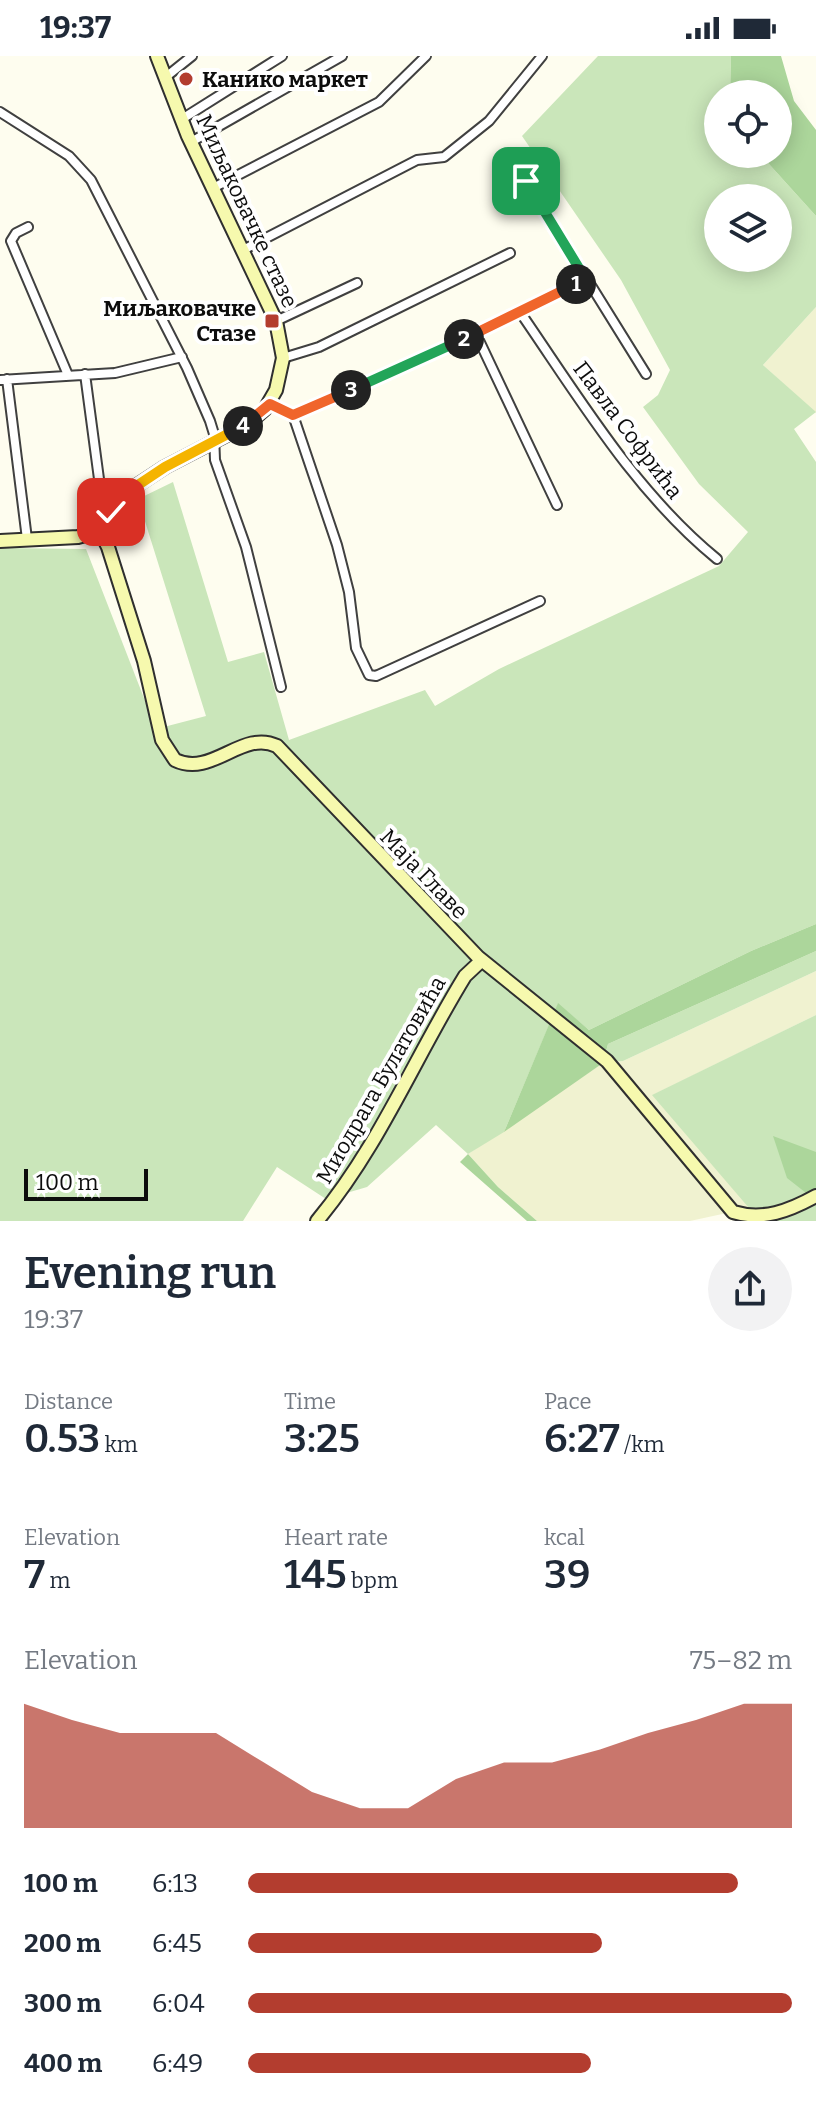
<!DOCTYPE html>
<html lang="en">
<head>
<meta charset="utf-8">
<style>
	body { margin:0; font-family:Bitter,serif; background:#f2f2f3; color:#1f2937; height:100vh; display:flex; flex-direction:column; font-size:30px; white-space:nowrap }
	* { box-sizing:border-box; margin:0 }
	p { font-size:26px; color:#747a83 }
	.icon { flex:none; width:44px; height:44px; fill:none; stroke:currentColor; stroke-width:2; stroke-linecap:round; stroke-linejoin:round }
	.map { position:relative; height:1165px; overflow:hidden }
	.side { display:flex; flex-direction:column; background:#fff; flex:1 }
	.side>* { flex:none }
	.tools { position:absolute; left:704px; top:24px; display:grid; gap:16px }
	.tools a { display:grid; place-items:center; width:88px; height:88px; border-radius:50%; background:#fff; box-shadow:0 4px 20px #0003; font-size:40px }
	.scale { position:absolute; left:24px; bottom:20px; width:124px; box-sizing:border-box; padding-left:8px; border:4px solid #0d0d0d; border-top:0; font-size:22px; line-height:28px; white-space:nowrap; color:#0d0d0d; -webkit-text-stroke:6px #fff; paint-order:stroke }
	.pin { position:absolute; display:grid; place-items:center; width:68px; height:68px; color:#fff; margin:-34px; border-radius:16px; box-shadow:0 4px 12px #0006 }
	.km { position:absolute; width:40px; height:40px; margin:-20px; border-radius:50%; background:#222; color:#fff; font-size:22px; line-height:40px; text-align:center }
	.round { display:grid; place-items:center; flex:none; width:84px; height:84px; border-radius:42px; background:#f2f2f3 }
	.headline { display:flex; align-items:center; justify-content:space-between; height:136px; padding:0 24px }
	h1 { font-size:44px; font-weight:600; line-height:60px }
	.stats { display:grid; grid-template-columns:repeat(3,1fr); gap:12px; height:136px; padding:8px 24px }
	.stats div { display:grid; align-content:center }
	.stats b { font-size:40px; font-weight:600 }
	.stats small { font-size:22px; font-weight:400 }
	.stats p { font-size:22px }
	.chart { height:224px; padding:16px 24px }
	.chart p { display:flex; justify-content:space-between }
	.chart svg { width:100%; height:144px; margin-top:8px; fill:#b33d2f; opacity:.7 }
	ul { padding:0 24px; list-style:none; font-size:26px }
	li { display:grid; grid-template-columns:128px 96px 1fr; align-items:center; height:60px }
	li i { height:20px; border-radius:10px; background:#b33d2f }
	.status { display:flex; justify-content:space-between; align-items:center; height:56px; padding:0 40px; background:#fff; direction:ltr }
	.status svg { height:22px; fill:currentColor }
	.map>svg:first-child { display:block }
	.farmland { fill:#f0f2d0 }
	.green { fill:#cae6ba; fill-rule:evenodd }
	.forest { fill:#acd69b }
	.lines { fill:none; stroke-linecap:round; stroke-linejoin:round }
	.street-casing { stroke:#404040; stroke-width:12 }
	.secondary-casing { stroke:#2f2f2f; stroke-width:16 }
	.street { stroke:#fff; stroke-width:8 }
	.secondary { stroke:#f6f9ae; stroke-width:12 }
	.split-1-casing { stroke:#fff; stroke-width:16 }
	.split-2-casing { stroke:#fff; stroke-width:16 }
	.split-3-casing { stroke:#fff; stroke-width:16 }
	.split-4-casing { stroke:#fff; stroke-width:16 }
	.split-5-casing { stroke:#fff; stroke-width:16 }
	.split-6-casing { stroke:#fff; stroke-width:16 }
	.split-1 { stroke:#22a559; stroke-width:10 }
	.split-2 { stroke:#f0652b; stroke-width:10 }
	.split-3 { stroke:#22a559; stroke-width:10 }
	.split-4 { stroke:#f0652b; stroke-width:10 }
	.split-5 { stroke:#f5b400; stroke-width:10 }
	.split-6 { stroke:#f5b400; stroke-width:10 }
	.poi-dot { fill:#b33d2f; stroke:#fff; stroke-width:3 }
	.labels { text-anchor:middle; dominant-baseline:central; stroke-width:8; stroke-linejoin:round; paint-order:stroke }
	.poi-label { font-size:22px; font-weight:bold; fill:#0d0d0d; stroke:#fff; text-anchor:start }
	.street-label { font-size:22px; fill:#0d0d0d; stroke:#fff }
</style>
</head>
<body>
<div class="status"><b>19:37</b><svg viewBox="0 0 49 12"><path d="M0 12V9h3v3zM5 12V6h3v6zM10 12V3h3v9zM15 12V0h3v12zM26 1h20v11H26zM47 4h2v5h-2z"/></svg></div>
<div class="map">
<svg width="816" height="1165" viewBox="0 0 816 1165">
	<rect width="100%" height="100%" fill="#fefdef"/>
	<path class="farmland" d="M816 251V357L763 309Z
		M816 915V959L653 1039 750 1152 690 1165H537L498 1131 468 1098 603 1007 623 1005Z"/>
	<path class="green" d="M598 0H731L730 38H718V98H760L816 160V251L763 309 816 356 794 373 816 406V868L751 895 589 974 558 948 504 1076 468 1098 436 1069 367 1131 326 1143 277 1111 243 1165H0V492L86 493 156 673 206 660 138 443 173 426 228 606 264 596 289 684 425 634 435 650 499 613 719 510 748 476 699 428 643 351 658 339 670 314 621 224 522 80ZM718 142H778V202H718Z
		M816 895V915L623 1005 603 1007 608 988Z
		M816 959V1165H754L749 1152 652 1039Z"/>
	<path class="forest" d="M731 0H781L794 45 816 74V160L760 98H778V38H730Z
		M816 868V895L608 988 603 1007 504 1076 558 947 589 974 751 895Z
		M773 1080 816 1096V1150L815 1144 787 1122Z
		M468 1098 498 1131 537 1165H527L460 1106Z"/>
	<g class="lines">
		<g class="street-casing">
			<path id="street" d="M167 20 192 0
				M0 56 69 100 91 124 187 312 210 365 214 378 215 404 246 491 281 631
				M182 63 282 0
				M191 86 342 0
				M526 125 646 318
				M213 132 379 46 426 0
				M28 171 16 177 11 185 68 319
				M243 194 417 104 444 101 489 65 542 0
				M520 256C580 343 635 436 717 503
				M276 265 357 227
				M476 278 557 449
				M283 302 319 291 510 197
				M85 318 103 453 107 461
				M7 323 27 483
				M0 324 115 317 182 301
				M270 348 293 359
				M293 359 337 489 349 536 356 592 369 619 376 620 540 545
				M293 359 476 278 585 222"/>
		</g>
		<g class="secondary-casing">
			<path id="secondary" d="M99 473 108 491 144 605 162 684 175 704C212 722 242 673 277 690L478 901 607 1005 733 1156C763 1165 789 1155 816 1140
				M0 485 78 481 93 477 136 430 165 411 248 368 265 353 276 334 283 302 276 265 188 80 157 0
				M317 1165C379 1091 415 1001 465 920L481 905"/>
		</g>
		<use href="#street" class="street"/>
		<use href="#secondary" class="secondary"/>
	</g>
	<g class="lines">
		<g class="split-1-casing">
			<path id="split-1" d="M526 125 585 222 576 228"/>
		</g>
		<g class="split-2-casing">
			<path id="split-2" d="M464 283 576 228"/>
		</g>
		<g class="split-3-casing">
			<path id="split-3" d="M351 334 464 283"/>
		</g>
		<g class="split-4-casing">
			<path id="split-4" d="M243 370 270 348 293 359 351 334"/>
		</g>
		<g class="split-5-casing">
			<path id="split-5" d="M135 431 165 411 243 370"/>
		</g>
		<g class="split-6-casing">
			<path id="split-6" d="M111 456 135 431"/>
		</g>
		<use href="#split-1" class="split-1"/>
		<use href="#split-2" class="split-2"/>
		<use href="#split-3" class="split-3"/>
		<use href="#split-4" class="split-4"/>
		<use href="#split-5" class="split-5"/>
		<use href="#split-6" class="split-6"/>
	</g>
	<g class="poi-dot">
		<circle cx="186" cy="23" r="8"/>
		<rect x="264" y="257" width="16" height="16" rx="4"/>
	</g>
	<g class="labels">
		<g class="poi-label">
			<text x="202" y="23">Канико маркет</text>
			<text x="256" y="252" text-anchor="end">Миљаковачке<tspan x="256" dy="25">Стазе</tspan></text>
		</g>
		<g class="street-label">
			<text transform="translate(247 155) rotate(65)">Миљаковачке стазе</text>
			<text transform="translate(628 374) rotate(53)">Павла Софрића</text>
			<text transform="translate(424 818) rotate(46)">Маја Главе</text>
			<text transform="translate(381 1024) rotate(-60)">Миодрага Булатовића</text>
		</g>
	</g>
</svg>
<div class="tools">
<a><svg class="icon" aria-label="locate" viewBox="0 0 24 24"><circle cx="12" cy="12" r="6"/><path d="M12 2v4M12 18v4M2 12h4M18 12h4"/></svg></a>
<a><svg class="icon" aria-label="layers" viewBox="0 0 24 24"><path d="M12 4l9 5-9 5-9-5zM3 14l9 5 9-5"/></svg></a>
</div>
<div class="scale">100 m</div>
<div class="pin" style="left:526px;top:125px;background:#1e9e55"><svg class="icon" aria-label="arrive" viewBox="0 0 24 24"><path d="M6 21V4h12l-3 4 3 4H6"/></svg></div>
<div class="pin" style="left:111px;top:456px;background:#d93025"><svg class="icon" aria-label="check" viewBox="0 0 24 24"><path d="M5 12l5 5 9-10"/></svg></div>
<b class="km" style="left:576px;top:228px">1</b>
<b class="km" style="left:464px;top:283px">2</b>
<b class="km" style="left:351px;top:334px">3</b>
<b class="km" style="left:243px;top:370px">4</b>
</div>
<section class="side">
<div class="headline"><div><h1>Evening run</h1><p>19:37</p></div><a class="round"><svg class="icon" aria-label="share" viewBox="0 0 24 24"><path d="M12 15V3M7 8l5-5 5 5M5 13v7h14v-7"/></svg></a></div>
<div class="stats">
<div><p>Distance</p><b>0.53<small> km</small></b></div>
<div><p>Time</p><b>3:25</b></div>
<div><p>Pace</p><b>6:27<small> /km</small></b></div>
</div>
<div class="stats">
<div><p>Elevation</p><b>7<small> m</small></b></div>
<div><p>Heart rate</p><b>145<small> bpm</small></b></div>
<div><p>kcal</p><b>39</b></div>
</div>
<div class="chart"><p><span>Elevation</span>75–82 m</p>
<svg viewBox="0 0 160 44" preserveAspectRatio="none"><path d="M0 44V6L10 11L20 15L30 15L40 15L50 24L60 33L70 38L80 38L90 29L100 24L110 24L120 20L130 15L140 11L150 6L160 6V44z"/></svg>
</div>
<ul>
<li><b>100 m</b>6:13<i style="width:90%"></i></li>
<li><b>200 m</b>6:45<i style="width:65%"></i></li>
<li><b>300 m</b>6:04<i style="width:100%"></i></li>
<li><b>400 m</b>6:49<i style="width:63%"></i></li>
</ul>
</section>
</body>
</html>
